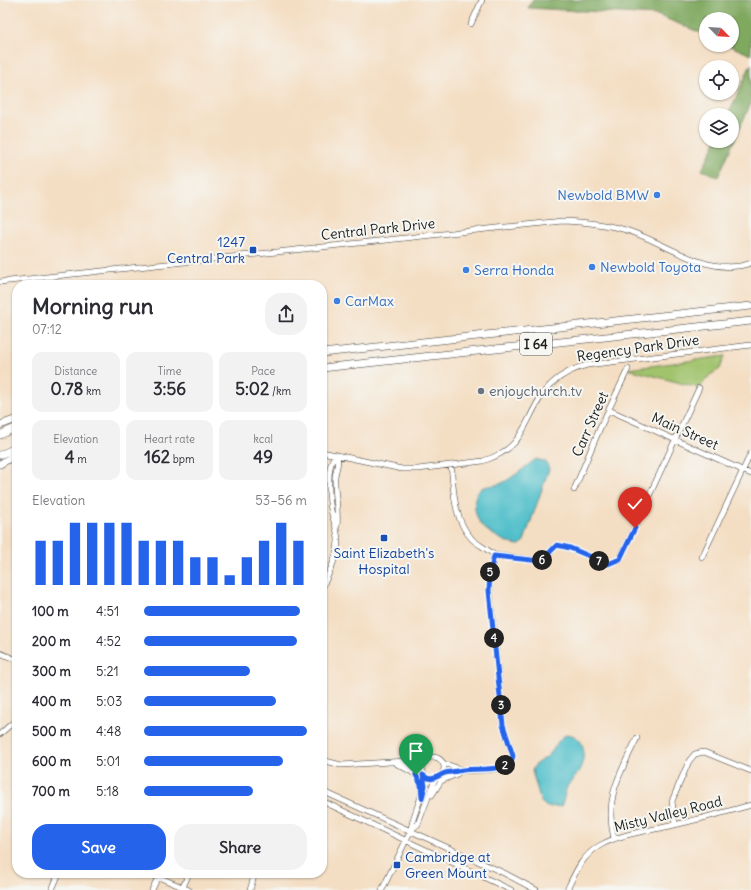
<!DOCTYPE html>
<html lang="en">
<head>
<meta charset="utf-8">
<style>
	body { margin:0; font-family:Delius,sans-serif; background:#f2f2f3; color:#2b2b33; height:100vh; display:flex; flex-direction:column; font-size:15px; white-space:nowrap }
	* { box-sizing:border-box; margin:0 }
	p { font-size:13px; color:#7c7c81 }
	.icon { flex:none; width:22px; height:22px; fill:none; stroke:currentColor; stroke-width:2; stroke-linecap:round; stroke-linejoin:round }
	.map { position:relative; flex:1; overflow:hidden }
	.side { position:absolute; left:12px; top:280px; width:315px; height:598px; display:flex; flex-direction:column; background:#fff; border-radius:16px; box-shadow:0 1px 3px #0004 }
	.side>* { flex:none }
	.needle { width:26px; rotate:114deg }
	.fabs { position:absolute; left:699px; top:12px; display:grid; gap:8px }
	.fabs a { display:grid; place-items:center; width:40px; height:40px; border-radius:50%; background:#fff; box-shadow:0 1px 3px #0004; font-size:20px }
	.pin { position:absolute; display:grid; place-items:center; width:34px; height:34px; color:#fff; margin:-41px -17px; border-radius:50% 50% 50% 0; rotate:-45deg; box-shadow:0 0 4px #0007 }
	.pin .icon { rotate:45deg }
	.km { position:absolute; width:20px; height:20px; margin:-10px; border-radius:50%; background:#222; color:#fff; font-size:11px; line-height:20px; text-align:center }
	.round { display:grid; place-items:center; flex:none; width:42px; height:42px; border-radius:16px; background:#f2f2f3 }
	.head { display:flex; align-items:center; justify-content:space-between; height:68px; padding:0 20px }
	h1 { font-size:22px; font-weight:700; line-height:30px }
	.figures { display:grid; grid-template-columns:repeat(3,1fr); gap:6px; height:68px; padding:4px 20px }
	.figures div { display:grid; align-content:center; border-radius:10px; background:#f2f2f3; text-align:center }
	.figures b { font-size:17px; font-weight:700 }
	.figures small { font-size:11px; font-weight:400 }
	.figures p { font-size:11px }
	.chart { height:112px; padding:8px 20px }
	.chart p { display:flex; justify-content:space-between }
	.chart svg { width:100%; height:72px; margin-top:4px; stroke:#2563eb; stroke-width:6 }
	.action { display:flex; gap:8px; margin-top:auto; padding:8px 20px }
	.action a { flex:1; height:46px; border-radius:16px; background:#2563eb; color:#fff; font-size:16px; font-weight:700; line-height:46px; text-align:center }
	.action a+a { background:#f2f2f3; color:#2b2b33 }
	ul { padding:0 20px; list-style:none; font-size:13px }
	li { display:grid; grid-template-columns:64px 48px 1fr; align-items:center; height:30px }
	li i { height:10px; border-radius:5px; background:#2563eb }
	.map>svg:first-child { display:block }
	.green { fill:#a0c36c; stroke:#5e7044 }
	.forest { fill:#80a960; stroke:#4e623e }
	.water { fill:#51bfca; stroke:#366e73 }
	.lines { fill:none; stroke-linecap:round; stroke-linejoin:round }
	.minor-casing { stroke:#3c3935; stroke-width:6 }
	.highway-casing { stroke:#3c3935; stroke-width:8 }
	.minor { stroke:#fff; stroke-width:5 }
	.highway { stroke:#fff; stroke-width:7 }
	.route-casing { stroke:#fff; stroke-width:8 }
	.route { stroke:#2563eb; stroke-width:5 }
	.shop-dot { fill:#3f7fe0; stroke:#f6f6f2; stroke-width:1.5 }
	.transit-dot { fill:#1a4fb4; stroke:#f6f6f2; stroke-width:1.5 }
	.worship-dot { fill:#6b7280; stroke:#f6f6f2; stroke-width:1.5 }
	.labels { text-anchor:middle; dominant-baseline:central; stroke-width:4; stroke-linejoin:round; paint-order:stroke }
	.shield { fill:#f6f6f2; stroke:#5d5d5c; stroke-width:1 }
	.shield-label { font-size:13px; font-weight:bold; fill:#1c1c1c }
	.shop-label { font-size:14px; fill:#366cbe; stroke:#f6f6f2; text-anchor:start }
	.street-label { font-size:14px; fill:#1c1c1c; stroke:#f6f6f2 }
	.transit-label { font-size:14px; fill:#164399; stroke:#f6f6f2; text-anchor:end }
	.worship-label { font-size:14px; fill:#5b616d; stroke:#f6f6f2; text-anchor:start }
</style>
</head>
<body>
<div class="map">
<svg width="751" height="890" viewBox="0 0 751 890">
	<rect width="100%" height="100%" fill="#f6f6f2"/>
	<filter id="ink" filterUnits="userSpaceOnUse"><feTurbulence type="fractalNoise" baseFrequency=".025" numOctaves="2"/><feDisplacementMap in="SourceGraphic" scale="8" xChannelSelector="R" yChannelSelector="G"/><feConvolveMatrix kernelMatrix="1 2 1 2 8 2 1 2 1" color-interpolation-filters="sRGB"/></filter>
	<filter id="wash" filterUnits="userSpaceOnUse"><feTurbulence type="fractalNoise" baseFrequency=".012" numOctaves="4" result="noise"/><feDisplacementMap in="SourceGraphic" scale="16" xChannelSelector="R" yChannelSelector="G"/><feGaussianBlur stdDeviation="0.9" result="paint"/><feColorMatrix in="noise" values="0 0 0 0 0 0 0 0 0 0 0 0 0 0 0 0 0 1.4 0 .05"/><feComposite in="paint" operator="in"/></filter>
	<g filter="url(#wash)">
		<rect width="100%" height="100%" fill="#f4dec3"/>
		<path class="green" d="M725 356 720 369 710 375 699 388 628 369Z"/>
		<path class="forest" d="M532 0H751V55L728 45H732V19H706V35L657 15 528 8Z
			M751 64V103L718 177 702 170 716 141H732V115H728Z"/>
		<path class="water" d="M536 459 546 462 549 469 524 541 520 545C508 545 494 535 485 529 475 521 469 495 482 488 488 485 495 486 500 484 513 478 525 467 536 459Z
			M567 734C589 737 586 760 576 776 574 779 570 782 568 785 564 792 565 799 561 806L547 807 541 802 532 771C535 761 541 762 548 756 556 748 557 739 567 734Z"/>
	</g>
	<g filter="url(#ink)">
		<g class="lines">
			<g class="minor-casing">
				<path id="minor" d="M471 24 482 0
					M0 282 562 221C585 222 608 224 629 231 669 244 708 278 751 263
					M609 410 751 474
					M322 452 402 469H418L483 461C524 448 522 426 542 395 553 379 569 370 587 365L751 345
					M336 455C340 461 336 469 335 476 334 493 339 510 337 526
					M574 490 600 428 628 369
					M494 555 541 561 557 545 570 548 608 564 620 559 699 388
					M702 557 751 453
					M322 588C329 573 337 558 338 541 338 532 335 526 333 518 329 505 325 464 336 455
					M0 653 17 660
					M0 734 17 719
					M422 768a11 11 0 1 1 22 0a11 11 0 1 1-22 0Z
					M322 760 341 765 424 760
					M394 762C407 771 423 772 421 792
					M443 763 463 770
					M404 764 415 767 422 772
					M442 775C463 766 491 776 511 763L513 756 503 725 490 593V572L494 555C488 549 478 545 472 539 453 519 454 490 451 465
					M322 791 504 873 536 890
					M432 795 441 781 457 774
					M322 801 511 890
					M675 825 672 801 689 761 695 754 704 752 751 771
					M411 830 418 824 435 779
					M614 839C604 797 620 774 637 738
					M149 873 189 890
					M183 887 189 873
					M52 890 59 873
					M152 890 158 877
					M250 890 255 873
					M382 890 411 830C413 810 426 796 423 775
					M567 890C575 873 582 856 599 846 621 833 650 831 674 825 700 819 726 812 751 805"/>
			</g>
			<g class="highway-casing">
				<path id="highway" d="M322 353 751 306
					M322 368 751 321
					M0 425 17 419
					M0 435 17 427
					M0 455 17 447
					M0 464 17 454"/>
			</g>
			<use href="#minor" class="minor"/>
			<use href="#highway" class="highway"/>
		</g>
	</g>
	<g class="lines" filter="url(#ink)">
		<g class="route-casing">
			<path id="route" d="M416 775 421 785 422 798 425 786 423 775C432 783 437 776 445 773 451 772 458 771 463 770 476 768 511 773 513 756L503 725 489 591 490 572 494 556 541 561 557 545 570 548 608 564 620 559 635 528"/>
		</g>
		<use href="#route" class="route"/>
	</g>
	<g class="shop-dot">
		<circle cx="657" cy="195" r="4"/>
		<circle cx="592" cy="267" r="4"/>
		<circle cx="466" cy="270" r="4"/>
		<circle cx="337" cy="301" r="4"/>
	</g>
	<g class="transit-dot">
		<rect x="249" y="246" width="8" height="8" rx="2"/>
		<rect x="380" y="534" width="8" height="8" rx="2"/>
		<rect x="393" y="861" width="8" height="8" rx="2"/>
	</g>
	<circle class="worship-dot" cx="481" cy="391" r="4"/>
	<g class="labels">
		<rect class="shield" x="520" y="333" width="32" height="22" rx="3"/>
		<g class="shield-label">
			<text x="536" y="344">I 64</text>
		</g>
		<g class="shop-label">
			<text x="649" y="195" text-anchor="end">Newbold BMW</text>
			<text x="600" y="267">Newbold Toyota</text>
			<text x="474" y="270">Serra Honda</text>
			<text x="345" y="301">CarMax</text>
		</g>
		<g class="street-label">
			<text transform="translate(378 229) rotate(-6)">Central Park Drive</text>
			<text transform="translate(638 348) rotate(-8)">Regency Park Drive</text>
			<text transform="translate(590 424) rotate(-66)">Carr Street</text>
			<text transform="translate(685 431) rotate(24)">Main Street</text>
			<text transform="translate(668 814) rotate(-14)">Misty Valley Road</text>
		</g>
		<g class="transit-label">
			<text x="245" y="242">1247<tspan x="245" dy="16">Central Park</tspan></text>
			<text x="384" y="553" text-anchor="middle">Saint Elizabeth's<tspan x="384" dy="16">Hospital</tspan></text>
			<text x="405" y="857" text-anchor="start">Cambridge at<tspan x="405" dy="16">Green Mount</tspan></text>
		</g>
		<g class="worship-label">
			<text x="489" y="391">enjoychurch.tv</text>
		</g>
	</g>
</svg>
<div class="fabs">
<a><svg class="needle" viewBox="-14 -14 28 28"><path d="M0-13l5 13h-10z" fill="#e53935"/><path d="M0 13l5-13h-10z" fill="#7c7c81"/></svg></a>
<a><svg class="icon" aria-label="locate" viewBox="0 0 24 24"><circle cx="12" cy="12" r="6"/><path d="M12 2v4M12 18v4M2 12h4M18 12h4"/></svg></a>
<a><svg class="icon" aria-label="layers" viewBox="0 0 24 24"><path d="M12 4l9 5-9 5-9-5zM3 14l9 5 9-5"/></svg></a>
</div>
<div class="pin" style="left:416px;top:775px;background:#1e9e55"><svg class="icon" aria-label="arrive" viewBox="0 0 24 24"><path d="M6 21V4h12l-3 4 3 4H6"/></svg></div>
<div class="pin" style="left:635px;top:528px;background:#d93025"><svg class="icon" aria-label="check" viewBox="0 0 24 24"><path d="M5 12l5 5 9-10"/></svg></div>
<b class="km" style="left:505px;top:765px">2</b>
<b class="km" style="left:501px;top:705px">3</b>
<b class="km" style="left:494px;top:638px">4</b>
<b class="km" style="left:490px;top:572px">5</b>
<b class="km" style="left:542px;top:560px">6</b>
<b class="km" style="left:599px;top:561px">7</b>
<section class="side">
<div class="head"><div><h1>Morning run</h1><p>07:12</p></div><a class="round"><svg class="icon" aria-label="share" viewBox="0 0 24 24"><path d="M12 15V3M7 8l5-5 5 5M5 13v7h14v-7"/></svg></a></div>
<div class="figures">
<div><p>Distance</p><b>0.78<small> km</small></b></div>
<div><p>Time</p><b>3:56</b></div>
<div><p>Pace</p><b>5:02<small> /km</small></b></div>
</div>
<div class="figures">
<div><p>Elevation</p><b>4<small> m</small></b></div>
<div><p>Heart rate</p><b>162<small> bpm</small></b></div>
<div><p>kcal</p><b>49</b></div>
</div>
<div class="chart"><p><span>Elevation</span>53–56 m</p>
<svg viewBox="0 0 160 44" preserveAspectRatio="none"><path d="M5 44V17M15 44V17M25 44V6M35 44V6M45 44V6M55 44V6M65 44V17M75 44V17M85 44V17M95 44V27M105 44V27M115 44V38M125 44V27M135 44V17M145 44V6M155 44V17"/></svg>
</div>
<ul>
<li><b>100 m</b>4:51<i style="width:96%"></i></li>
<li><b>200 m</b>4:52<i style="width:94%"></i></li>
<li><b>300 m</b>5:21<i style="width:65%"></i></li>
<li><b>400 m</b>5:03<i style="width:81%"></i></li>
<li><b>500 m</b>4:48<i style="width:100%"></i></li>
<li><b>600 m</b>5:01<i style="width:85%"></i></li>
<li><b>700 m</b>5:18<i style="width:67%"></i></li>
</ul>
<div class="action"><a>Save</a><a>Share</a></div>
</section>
</div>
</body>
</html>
